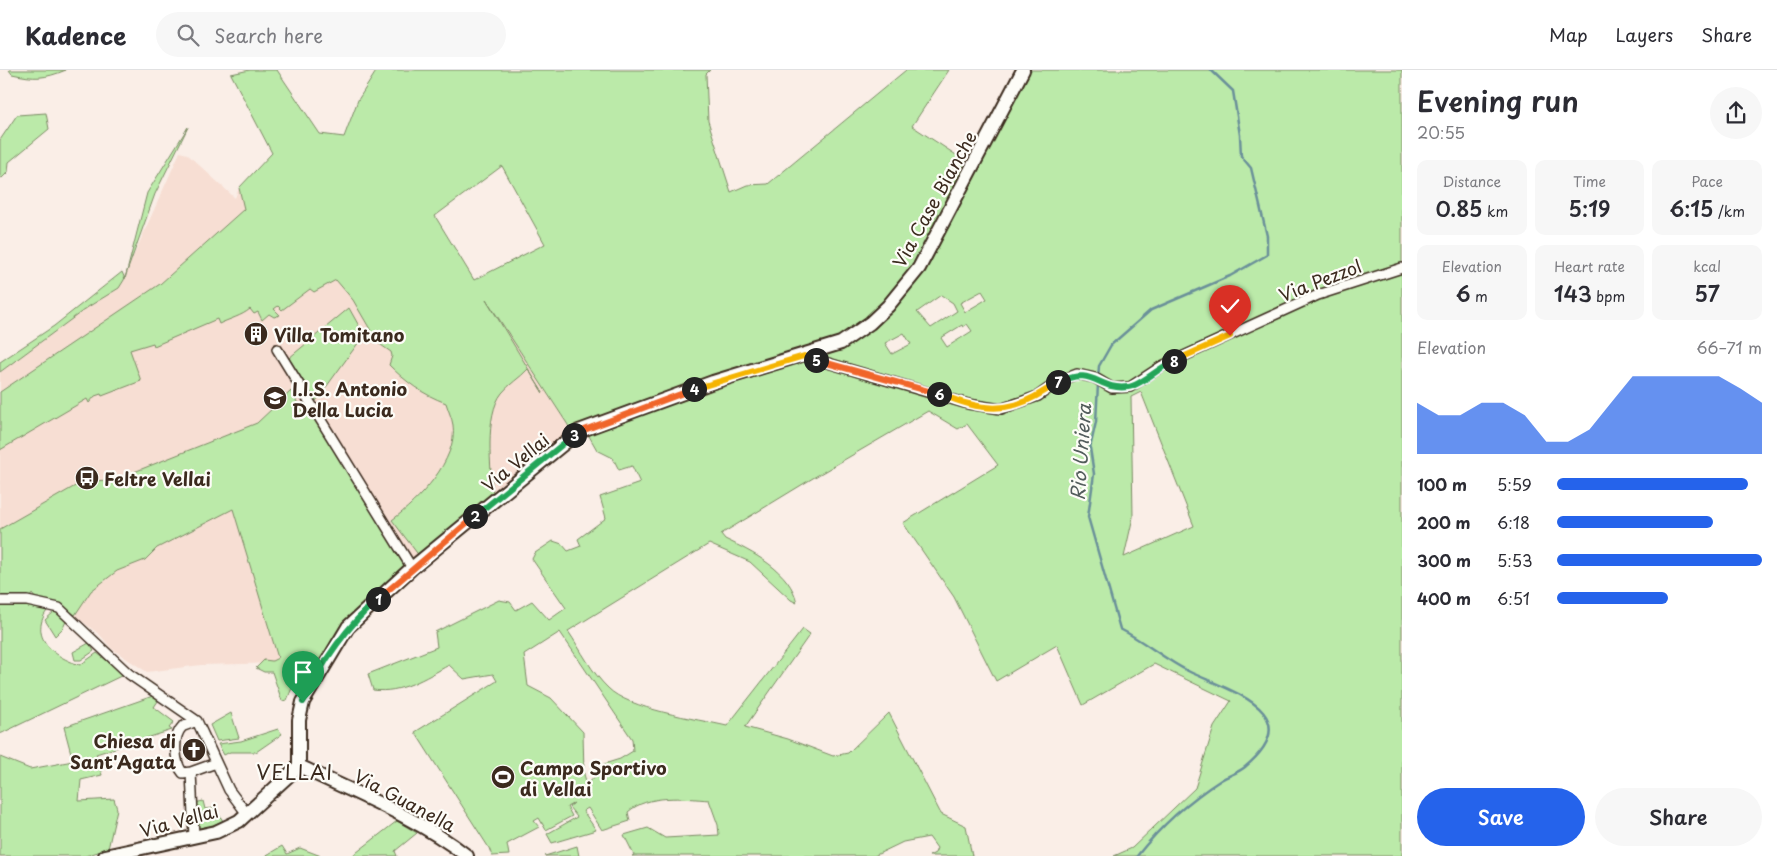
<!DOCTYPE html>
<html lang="en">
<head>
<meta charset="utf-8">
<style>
	body { margin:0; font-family:"Playpen Sans",sans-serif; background:#f7f7f7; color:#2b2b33; height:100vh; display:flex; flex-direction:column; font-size:19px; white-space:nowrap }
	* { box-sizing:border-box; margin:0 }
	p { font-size:16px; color:#7c7c81 }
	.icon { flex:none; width:28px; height:28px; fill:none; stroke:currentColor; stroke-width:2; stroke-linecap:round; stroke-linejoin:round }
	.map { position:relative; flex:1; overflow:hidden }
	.sheet { display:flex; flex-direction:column; background:#fff; width:375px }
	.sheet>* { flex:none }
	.pin { position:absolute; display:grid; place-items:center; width:42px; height:42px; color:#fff; margin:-51px -21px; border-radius:50% 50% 50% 0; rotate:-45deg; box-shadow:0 0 5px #0007 }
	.pin .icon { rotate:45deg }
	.km { position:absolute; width:25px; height:25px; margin:-12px; border-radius:50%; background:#222; color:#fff; font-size:14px; line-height:25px; text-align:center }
	.round { display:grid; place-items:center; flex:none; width:52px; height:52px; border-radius:26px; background:#f7f7f7 }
	.headline { display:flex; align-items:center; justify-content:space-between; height:85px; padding:0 15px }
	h1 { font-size:28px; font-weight:600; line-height:38px }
	.metrics { display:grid; grid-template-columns:repeat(3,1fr); gap:8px; height:85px; padding:5px 15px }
	.metrics div { display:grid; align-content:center; border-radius:10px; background:#f7f7f7; text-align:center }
	.metrics b { font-size:21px; font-weight:600 }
	.metrics small { font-size:14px; font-weight:400 }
	.metrics p { font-size:14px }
	.chart { height:140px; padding:10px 15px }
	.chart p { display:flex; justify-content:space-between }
	.chart svg { width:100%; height:90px; margin-top:5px; fill:#2563eb; opacity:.7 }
	.button { display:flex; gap:10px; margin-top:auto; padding:10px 15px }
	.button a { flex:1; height:58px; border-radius:30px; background:#2563eb; color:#fff; font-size:20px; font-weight:600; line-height:58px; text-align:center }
	.button a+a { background:#f7f7f7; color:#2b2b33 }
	ul { padding:0 15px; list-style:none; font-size:16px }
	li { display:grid; grid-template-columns:80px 60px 1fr; align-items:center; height:38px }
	li i { height:12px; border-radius:6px; background:#2563eb }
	header { display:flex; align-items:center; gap:30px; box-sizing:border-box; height:70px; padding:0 25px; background:#fff; border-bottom:1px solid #e1e1e2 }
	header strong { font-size:24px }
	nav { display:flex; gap:28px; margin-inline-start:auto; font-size:18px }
	.search { width:350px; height:45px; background:#f7f7f7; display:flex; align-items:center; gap:12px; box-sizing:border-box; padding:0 18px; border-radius:28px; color:#7c7c81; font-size:19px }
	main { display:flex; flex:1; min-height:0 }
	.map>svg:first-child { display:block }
	.built { fill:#f7ded3 }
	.green { fill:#bbeaa9; stroke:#7b8a64; fill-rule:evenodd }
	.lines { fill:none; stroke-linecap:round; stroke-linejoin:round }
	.stream { stroke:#6a9099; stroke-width:2.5 }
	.street-casing { stroke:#3b2a1e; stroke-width:12 }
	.secondary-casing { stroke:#3b2a1e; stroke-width:16 }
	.street { stroke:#fdfcf7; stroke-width:9 }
	.secondary { stroke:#fdfcf7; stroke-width:12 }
	.split-1-casing { stroke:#fff; stroke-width:10 }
	.split-2-casing { stroke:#fff; stroke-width:10 }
	.split-3-casing { stroke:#fff; stroke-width:10 }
	.split-4-casing { stroke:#fff; stroke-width:10 }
	.split-5-casing { stroke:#fff; stroke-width:10 }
	.split-6-casing { stroke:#fff; stroke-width:10 }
	.split-7-casing { stroke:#fff; stroke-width:10 }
	.split-8-casing { stroke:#fff; stroke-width:10 }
	.split-9-casing { stroke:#fff; stroke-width:10 }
	.split-1 { stroke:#22a559; stroke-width:6 }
	.split-2 { stroke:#f0652b; stroke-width:6 }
	.split-3 { stroke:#22a559; stroke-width:6 }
	.split-4 { stroke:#f0652b; stroke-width:6 }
	.split-5 { stroke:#f5b400; stroke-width:6 }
	.split-6 { stroke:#f0652b; stroke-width:6 }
	.split-7 { stroke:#f5b400; stroke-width:6 }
	.split-8 { stroke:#22a559; stroke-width:6 }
	.split-9 { stroke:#f5b400; stroke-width:6 }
	.labels { text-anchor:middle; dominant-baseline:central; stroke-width:4.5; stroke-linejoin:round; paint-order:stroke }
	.street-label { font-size:18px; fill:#3b2a1e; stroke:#fdfcf7 }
	.poi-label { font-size:18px; font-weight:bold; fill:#3b2a1e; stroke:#fdfcf7; text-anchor:start }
	.water-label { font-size:19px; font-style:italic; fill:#535d5c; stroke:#fdfcf7 }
	.quarter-label { font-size:20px; letter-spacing:1px; fill:#3b2a1e; stroke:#fdfcf7 }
</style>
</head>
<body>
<header>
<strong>Kadence</strong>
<div class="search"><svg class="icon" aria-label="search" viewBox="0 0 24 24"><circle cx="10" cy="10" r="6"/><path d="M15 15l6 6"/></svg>Search here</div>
<nav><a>Map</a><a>Layers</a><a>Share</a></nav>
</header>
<main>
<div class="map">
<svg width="1402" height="786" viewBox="0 0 1402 786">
	<rect width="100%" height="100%" fill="#faeee7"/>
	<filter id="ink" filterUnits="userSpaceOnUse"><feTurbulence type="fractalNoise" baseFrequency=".02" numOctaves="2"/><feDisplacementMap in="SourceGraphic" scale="10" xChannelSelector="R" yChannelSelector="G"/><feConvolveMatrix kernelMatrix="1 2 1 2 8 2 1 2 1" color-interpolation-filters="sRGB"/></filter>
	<g filter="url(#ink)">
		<path class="built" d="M370 47 568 355 571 364 459 454 279 593 201 595 147 602 112 579 100 565 66 539 35 528 0 482V302L88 237 119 218 180 82 187 84 235 128 239 118 272 83 351 65Z"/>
		<path class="green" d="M9 0H66C44 9 35 9 12 4Z
			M250 0H277L320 64 344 67 358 30 377 0H710L706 4 708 51 731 122 747 115 768 114 906 0H949L912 56 973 96 1023 0H1402V786H1114L1132 778 1195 718 1214 657 1231 631 1154 594 1083 635 1057 575 996 611 954 527 903 453 998 395 967 354 958 359 928 341 813 408 721 464 725 469C752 482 791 501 797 533L791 530 750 492 709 474 568 561C581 580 592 603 608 618 628 639 697 649 727 656L803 559 810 564 745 657 788 669 833 686 848 683 889 643 941 744 966 756 972 786H929L935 783 937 778 929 767 903 772 874 786H632L634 785 624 765 648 758 665 768 719 765 718 755 709 730C684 728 648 724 628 742L630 751 602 760 588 738 583 741 596 760 552 773 547 764 577 747 569 737 574 733 567 737 572 746 546 760 539 748 534 751 539 757 507 774 509 785 492 786 489 778 415 662 497 611 493 604 464 609 449 595C425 608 401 624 373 620L368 604 437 577 435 562 499 530 510 532 516 540 532 531 549 550 566 538 532 489 535 483 553 471 562 474 568 481 581 476 578 469 606 448 600 427 640 413 632 396 619 400 613 388 597 380 589 366 602 355 841 273 571 364 568 355 486 229 543 323 528 299C520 308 509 314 502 323 484 345 491 400 493 426L420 487 392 450C418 431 458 390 453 355 452 348 448 340 446 333 422 324 406 312 389 295L392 286 391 282 378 273 353 230 336 210 314 222 310 219 282 240 278 236 274 239 280 245 274 247 269 244 262 250 258 242 254 244 250 239C242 246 229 249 219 254L217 249 154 276 153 273 130 280 141 311 102 326 101 324 95 326 89 333 87 329 0 380V322L160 214 244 139 239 118 272 83 231 4ZM502 96 545 174 474 210 435 146ZM982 221 987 229 965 242 960 233ZM941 225 953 233 957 241 931 258 917 242ZM967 254 972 261 947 277 941 268 962 255 963 257ZM904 263 911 274 892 284 885 273ZM1141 322 1194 456 1124 487 1133 447 1131 327ZM560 562 632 669 633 681 620 689 601 695 598 703 587 715 584 704 583 662 551 628 528 616 524 585Z
			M46 43 49 59 9 92 8 102 2 108 0 107V70L17 45Z
			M188 57 155 124 124 210 119 218 88 237 0 302V292L54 256 122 202 125 209 147 123Z
			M349 238 364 265 316 331 289 288Z
			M291 321 302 341 307 337 407 495 323 590 318 591 313 604 297 619V616L292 618 287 630 282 631 272 602H264L256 598 264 590 272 591 278 588 233 439 157 478 145 490 117 501 91 521 75 545 66 539 35 528 32 524 30 527H0V459L84 411 114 410 257 353Z
			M0 533 49 538C27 566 53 587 80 595L97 583 123 603V605L0 664Z
			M55 541 67 549 63 558 55 566 45 550Z
			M89 573 94 581 81 590H75L73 582Z
			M153 626 160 628 154 637 174 652 169 658 172 660 96 684 102 705 81 710 79 731 114 729 117 739 108 779 85 786H0V687L30 699 73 691 64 657Z
			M231 643 239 668 217 671 210 655Z
			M278 659 282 664 256 682H230L224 685 218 674 241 671Z
			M203 731 205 739 215 738 223 751 198 761 195 733Z
			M397 751 417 763 395 781 397 786H352Z
			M282 776 287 784 300 778 321 786H265Z
			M577 776 579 786H545Z"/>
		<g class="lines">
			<path class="stream" d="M1098 308 1099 296 1111 275 1151 240 1230 206 1267 185V166L1251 98 1241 86 1240 65 1233 21 1211 0
				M1098 314 1096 352 1090 378 1094 404 1088 447 1120 559C1144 571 1164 589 1188 601 1229 621 1311 642 1245 697 1238 703 1229 705 1221 710 1190 730 1160 757 1137 786"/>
			<g class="street-casing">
				<path id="street" d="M277 279 412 498
					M804 286 968 334 1001 339 1038 326 1059 311 1077 304 1095 308 1112 318 1130 317 1162 296 1318 225 1402 198
					M0 531H27L59 538 129 604 197 651 229 720 247 744
					M197 651C193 653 185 655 182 657 172 667 175 694 183 703L191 702 216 693
					M191 702 194 767"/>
			</g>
			<g class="secondary-casing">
				<path id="secondary" d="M299 696C355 723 417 747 467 786
					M105 786 216 762 239 751 299 696V650L303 632 348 557 412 498 579 361 713 312 841 273 870 253 888 236 919 198 1023 0"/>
			</g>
			<use href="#street" class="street"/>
			<use href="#secondary" class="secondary"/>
		</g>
	</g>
	<g class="lines" filter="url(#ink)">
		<g class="split-1-casing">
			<path id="split-1" d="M303 632C322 592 345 558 378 529"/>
		</g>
		<g class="split-2-casing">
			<path id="split-2" d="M378 529 475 446"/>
		</g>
		<g class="split-3-casing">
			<path id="split-3" d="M475 446 574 365"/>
		</g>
		<g class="split-4-casing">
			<path id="split-4" d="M574 365 579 362 694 319"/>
		</g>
		<g class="split-5-casing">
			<path id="split-5" d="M694 319 804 286 816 290"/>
		</g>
		<g class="split-6-casing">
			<path id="split-6" d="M816 290 939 324"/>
		</g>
		<g class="split-7-casing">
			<path id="split-7" d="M939 324C949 327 959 332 969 334 1005 344 1029 333 1058 312"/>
		</g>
		<g class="split-8-casing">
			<path id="split-8" d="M1058 312C1095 295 1097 321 1128 317 1140 316 1161 296 1174 291"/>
		</g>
		<g class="split-9-casing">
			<path id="split-9" d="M1174 291 1230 266"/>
		</g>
		<use href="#split-1" class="split-1"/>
		<use href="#split-2" class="split-2"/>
		<use href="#split-3" class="split-3"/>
		<use href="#split-4" class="split-4"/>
		<use href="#split-5" class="split-5"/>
		<use href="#split-6" class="split-6"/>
		<use href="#split-7" class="split-7"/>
		<use href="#split-8" class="split-8"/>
		<use href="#split-9" class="split-9"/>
	</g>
	<defs>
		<g id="building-disc" transform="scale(1.25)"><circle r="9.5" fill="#3b2a1e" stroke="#fdfcf7"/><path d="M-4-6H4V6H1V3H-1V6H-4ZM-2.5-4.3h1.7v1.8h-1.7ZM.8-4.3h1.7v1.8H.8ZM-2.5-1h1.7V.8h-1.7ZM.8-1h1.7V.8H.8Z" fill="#fff"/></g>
		<g id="school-disc" transform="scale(1.25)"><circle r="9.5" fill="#3b2a1e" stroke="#fdfcf7"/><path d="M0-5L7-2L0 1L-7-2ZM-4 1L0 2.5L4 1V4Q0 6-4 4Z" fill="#fff"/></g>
		<g id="bus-disc" transform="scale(1.25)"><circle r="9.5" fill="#3b2a1e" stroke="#fdfcf7"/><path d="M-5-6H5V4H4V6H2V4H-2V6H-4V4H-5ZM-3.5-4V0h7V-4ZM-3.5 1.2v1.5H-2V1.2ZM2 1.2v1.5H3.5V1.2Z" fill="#fff"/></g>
		<g id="church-disc" transform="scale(1.25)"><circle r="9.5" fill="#3b2a1e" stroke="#fdfcf7"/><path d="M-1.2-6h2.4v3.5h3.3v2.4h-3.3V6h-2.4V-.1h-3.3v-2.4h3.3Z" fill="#fff"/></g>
		<g id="stadium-disc" transform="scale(1.25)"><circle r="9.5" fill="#3b2a1e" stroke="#fdfcf7"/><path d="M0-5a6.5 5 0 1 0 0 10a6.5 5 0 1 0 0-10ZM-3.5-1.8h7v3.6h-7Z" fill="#fff"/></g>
	</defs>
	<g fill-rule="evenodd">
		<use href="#building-disc" x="256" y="264"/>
		<use href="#school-disc" x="275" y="328"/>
		<use href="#bus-disc" x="87" y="408"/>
		<use href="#church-disc" x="194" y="680"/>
		<use href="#stadium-disc" x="503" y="707"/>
	</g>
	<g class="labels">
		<g class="street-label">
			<text transform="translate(934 129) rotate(-61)">Via Case Bianche</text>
			<text transform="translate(1320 210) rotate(-21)">Via Pezzol</text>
			<text transform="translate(515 392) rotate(-39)">Via Vellai</text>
			<text transform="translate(405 730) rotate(28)">Via Guanella</text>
			<text transform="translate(179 750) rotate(-15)">Via Vellai</text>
		</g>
		<g class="poi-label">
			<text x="274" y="264">Villa Tomitano</text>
			<text x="292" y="318">I.I.S. Antonio<tspan x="292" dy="21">Della Lucia</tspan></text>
			<text x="104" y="408">Feltre Vellai</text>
			<text x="176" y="670" text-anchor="end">Chiesa di<tspan x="176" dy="21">Sant'Agata</tspan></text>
			<text x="520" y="697">Campo Sportivo<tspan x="520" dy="21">di Vellai</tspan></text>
		</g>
		<g class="water-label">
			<text transform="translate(1080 382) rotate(-86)">Rio Uniera</text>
		</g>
		<g class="quarter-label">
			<text x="295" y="702">VELLAI</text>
		</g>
	</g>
</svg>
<div class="pin" style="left:303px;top:632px;background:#1e9e55"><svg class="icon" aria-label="arrive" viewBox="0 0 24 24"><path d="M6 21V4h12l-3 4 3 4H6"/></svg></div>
<div class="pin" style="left:1230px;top:266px;background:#d93025"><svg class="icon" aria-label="check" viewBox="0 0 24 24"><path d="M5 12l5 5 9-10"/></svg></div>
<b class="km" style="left:378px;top:529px">1</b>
<b class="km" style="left:475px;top:446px">2</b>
<b class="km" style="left:574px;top:365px">3</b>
<b class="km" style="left:694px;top:319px">4</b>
<b class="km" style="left:816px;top:290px">5</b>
<b class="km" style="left:939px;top:324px">6</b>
<b class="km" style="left:1058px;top:312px">7</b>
<b class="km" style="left:1174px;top:291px">8</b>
</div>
<section class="sheet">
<div class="headline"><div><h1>Evening run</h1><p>20:55</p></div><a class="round"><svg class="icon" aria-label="share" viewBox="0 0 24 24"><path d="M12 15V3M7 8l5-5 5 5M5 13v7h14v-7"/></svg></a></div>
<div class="metrics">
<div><p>Distance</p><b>0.85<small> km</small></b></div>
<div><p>Time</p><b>5:19</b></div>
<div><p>Pace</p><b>6:15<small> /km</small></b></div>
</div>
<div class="metrics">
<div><p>Elevation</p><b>6<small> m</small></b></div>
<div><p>Heart rate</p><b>143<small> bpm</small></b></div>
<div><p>kcal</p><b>57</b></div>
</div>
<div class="chart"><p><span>Elevation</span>66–71 m</p>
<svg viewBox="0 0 160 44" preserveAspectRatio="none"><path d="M0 44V19L10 25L20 25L30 19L40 19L50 25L60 38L70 38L80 32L90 19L100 6L110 6L120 6L130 6L140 6L150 12L160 19V44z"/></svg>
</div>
<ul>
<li><b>100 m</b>5:59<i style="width:93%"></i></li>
<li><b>200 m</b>6:18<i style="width:76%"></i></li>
<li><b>300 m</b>5:53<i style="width:100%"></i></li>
<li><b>400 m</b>6:51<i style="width:54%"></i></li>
</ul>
<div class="button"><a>Save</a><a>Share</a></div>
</section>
</main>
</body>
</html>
